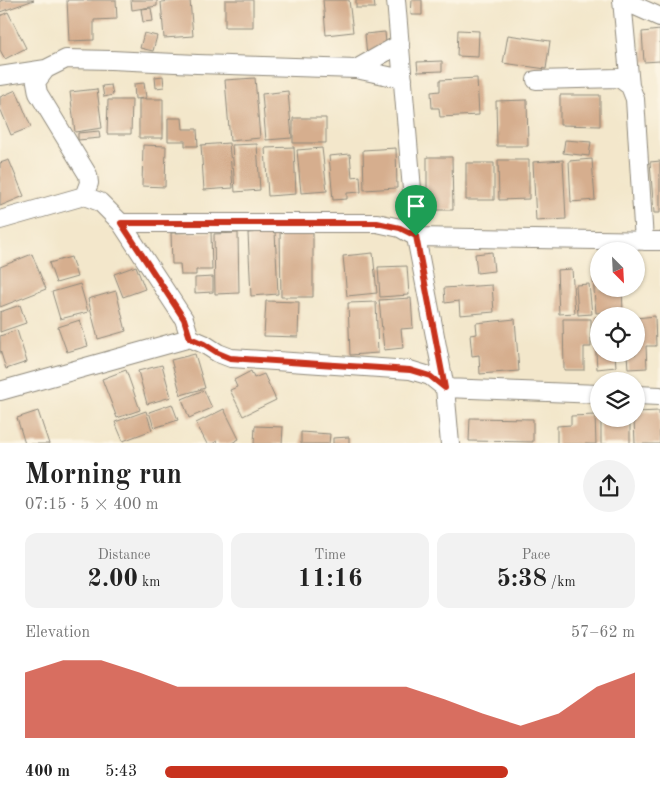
<!DOCTYPE html>
<html lang="en">
<head>
<meta charset="utf-8">
<style>
	body { margin:0; font-family:"Old Standard TT",serif; background:#f2f2f2; color:#222; height:100vh; display:flex; flex-direction:column; font-size:19px; white-space:nowrap }
	* { box-sizing:border-box; margin:0 }
	p { font-size:16px; color:#767676 }
	.icon { flex:none; width:28px; height:28px; fill:none; stroke:currentColor; stroke-width:2; stroke-linecap:round; stroke-linejoin:round }
	.map { position:relative; height:443px; overflow:hidden }
	.panel { display:flex; flex-direction:column; background:#fff; flex:1 }
	.panel>* { flex:none }
	.needle { width:32px; rotate:156deg }
	.tools { position:absolute; left:590px; top:242px; display:grid; gap:10px }
	.tools a { display:grid; place-items:center; width:55px; height:55px; border-radius:50%; background:#fff; box-shadow:0 1px 4px #0004; font-size:25px }
	.pin { position:absolute; display:grid; place-items:center; width:42px; height:42px; color:#fff; margin:-51px -21px; border-radius:50% 50% 50% 0; rotate:-45deg; box-shadow:0 0 5px #0007 }
	.pin .icon { rotate:45deg }
	.round { display:grid; place-items:center; flex:none; width:52px; height:52px; border-radius:26px; background:#f2f2f2 }
	.overview { display:flex; align-items:center; justify-content:space-between; height:85px; padding:0 25px }
	h1 { font-size:28px; font-weight:800; line-height:38px }
	.figures { display:grid; grid-template-columns:repeat(3,1fr); gap:8px; height:85px; padding:5px 25px }
	.figures div { display:grid; align-content:center; border-radius:12px; background:#f2f2f2; text-align:center }
	.figures b { font-size:25px; font-weight:800 }
	.figures small { font-size:14px; font-weight:400 }
	.figures p { font-size:14px }
	.chart { height:140px; padding:10px 25px }
	.chart p { display:flex; justify-content:space-between }
	.chart svg { width:100%; height:90px; margin-top:5px; fill:#c8321e; opacity:.7 }
	ul { padding:0 25px; list-style:none; font-size:16px }
	li { display:grid; grid-template-columns:80px 60px 1fr; align-items:center; height:38px }
	li i { height:12px; border-radius:6px; background:#c8321e }
	.map>svg:first-child { display:block }
	.building { fill:#d6ae8e }
	.lines { fill:none; stroke-linecap:round; stroke-linejoin:round }
	.minor-casing { stroke:#8f897b; stroke-width:20 }
	.minor { stroke:#fff; stroke-width:18 }
	.route-casing { stroke:#fff; stroke-width:10 }
	.route { stroke:#c8321e; stroke-width:6 }
</style>
</head>
<body>
<div class="map">
<svg width="660" height="444" viewBox="0 0 660 444">
	<rect width="100%" height="100%" fill="#fcf5e5"/>
	<filter id="ink" filterUnits="userSpaceOnUse"><feTurbulence type="fractalNoise" baseFrequency=".02" numOctaves="2"/><feDisplacementMap in="SourceGraphic" scale="10" xChannelSelector="R" yChannelSelector="G"/><feConvolveMatrix kernelMatrix="1 2 1 2 8 2 1 2 1" color-interpolation-filters="sRGB"/></filter>
	<filter id="wash" filterUnits="userSpaceOnUse"><feTurbulence type="fractalNoise" baseFrequency=".0096" numOctaves="4" result="noise"/><feDisplacementMap in="SourceGraphic" scale="20" xChannelSelector="R" yChannelSelector="G"/><feGaussianBlur stdDeviation="1.12" result="paint"/><feColorMatrix in="noise" values="0 0 0 0 0 0 0 0 0 0 0 0 0 0 0 0 0 1.4 0 .05"/><feComposite in="paint" operator="in"/></filter>
	<g filter="url(#wash)">
		<rect width="100%" height="100%" fill="#f3e7cb"/>
		<g id="blocks">
			<path class="building" d="M3 0H34L0 12V1Z
				M67 0H116L117 19 94 20V40L69 41Z
				M131 0H157V6L132 10Z
				M181 0H190L193 36 164 38 161 2Z
				M225 0H253V27H225Z
				M323 0H349L353 32 326 35Z
				M356 0H374L375 8H356Z
				M412 0H422V15H411Z
				M151 8 153 21 143 22 141 9Z
				M8 12 26 48 5 59 0 50V16Z
				M458 30 479 31 478 57 457 56Z
				M660 30V61L644 62 642 32Z
				M385 32 387 54 367 56 365 34Z
				M144 33 157 36 153 51 140 48Z
				M508 35 550 41 546 69 503 63Z
				M442 61V71L418 72 417 62Z
				M163 76 164 87 156 88 155 77Z
				M255 78 260 138 230 141 225 80Z
				M477 78 479 115 440 117 439 108H432L431 92 440 91V80Z
				M144 83 146 98 135 99 134 84Z
				M111 85 113 95 104 97 102 86Z
				M97 89 102 128 75 132 70 92Z
				M16 90 31 127 11 135 0 108V97Z
				M288 91 292 138 266 140 262 94Z
				M560 95H600V126L560 125Z
				M139 99H163V138H139Z
				M108 100H132L131 134H107Z
				M527 100 528 146H497L496 101Z
				M168 118H182L183 129H197L198 146H185V141H168Z
				M293 118H326V143H293Z
				M99 131 100 138 78 140V133Z
				M565 140 591 142 589 156 563 153Z
				M229 143 233 188 204 190 201 145Z
				M257 144 260 190 235 192 232 145Z
				M143 145 166 146 165 187 142 186Z
				M294 147 296 194 268 196 265 148Z
				M322 148 327 191 301 193 297 150Z
				M396 148 397 188 364 190 363 150Z
				M350 154 352 177 360 176 361 192 347 193V199L333 200 329 156Z
				M427 157H452L453 210H427Z
				M592 159 595 200 571 202 569 161Z
				M9 160 24 196 0 206V163Z
				M498 160H529V199L499 200Z
				M563 160 566 219 536 221 533 162Z
				M660 161V213H654L650 162Z
				M466 163H494V200H466Z
				M275 231 278 294 251 296 248 233Z
				M280 231H313V297H281Z
				M211 232 212 270H196V275H181L180 264H172L171 233Z
				M238 233 239 293 215 294 214 234Z
				M492 252 494 271 477 273 475 254Z
				M373 253 377 293 347 296 343 256Z
				M32 254 46 289 0 307V267Z
				M71 257 77 277 56 283 49 263Z
				M136 266 145 289 123 297 114 274Z
				M407 266 409 295 380 297 378 267Z
				M572 269 575 313 559 314 557 270Z
				M213 277V292L195 293V278Z
				M599 277V289H622L623 311 596 313 593 278Z
				M80 284 88 312 60 319 52 292Z
				M589 284 592 314 578 315 576 285Z
				M492 285 494 312 460 315 459 301 445 303 444 288Z
				M116 291 126 331 98 339 88 299Z
				M411 298 413 328 401 329 403 348 384 350 379 300Z
				M266 301 299 302 298 337 264 336Z
				M376 302 378 353 350 355 348 303Z
				M20 305 26 323 0 332V312Z
				M599 316V332H595V317Z
				M655 316 656 346H646L647 368 628 369 627 354H636V318Z
				M515 319 519 371 480 374 479 355 472 356 470 335 477 334 476 323Z
				M563 319H591V347H584V370H564Z
				M80 320 88 346 67 352 58 327Z
				M17 330 27 362 6 369 0 350V336Z
				M595 336H599V354H615L616 367 597 369Z
				M195 354 205 388 181 395 171 360Z
				M162 365 171 397 147 404 138 371Z
				M126 370 140 410 117 418 102 379Z
				M251 371 254 378 264 374 276 400 243 416 230 390 237 387 234 380Z
				M204 390 212 408 189 418 182 399Z
				M172 404 178 420 154 428 149 412Z
				M224 409 239 439 230 444H218L217 441 212 444H207L196 423Z
				M38 411 49 444H25L17 418Z
				M146 411 152 430 123 441 115 422Z
				M659 411 660 444H635L634 419H636V412Z
				M595 415 596 444H557V426L571 425V416Z
				M470 418 533 419V442L469 441Z
				M601 419H630V444H601Z
				M255 426 283 427 282 444H254Z
				M301 432 330 434 329 444H301Z
				M349 437V444H333V438Z"/>
		</g>
	</g>
	<g filter="url(#ink)">
		<use href="#blocks" fill-opacity="0" stroke="#8f897b" stroke-width="1"/>
		<g class="lines">
			<g class="minor-casing">
				<path id="minor" d="M396 0 416 237 445 388 450 444
					M622 0 630 86 635 99 644 241
					M622 0 660 17
					M356 69 400 44
					M0 76 46 69
					M536 80 619 78 630 86
					M84 196 89 183 88 175 38 93 36 82 46 69 66 59 111 60 197 64 356 69 403 79
					M0 220 84 196 100 202 121 223 184 319 190 338
					M121 223H377L400 228 416 237 660 241
					M0 391 190 338 204 344 218 353 231 358 410 370 430 376 445 388 599 394
					M636 395 660 396"/>
			</g>
			<use href="#minor" class="minor"/>
		</g>
	</g>
	<g class="lines" filter="url(#ink)">
		<g class="route-casing">
			<path id="route" d="M121 223H377L400 228 416 236 445 388 430 376 410 370 230 358 218 353 204 344 190 338 184 319Z"/>
		</g>
		<use href="#route" class="route"/>
	</g>
</svg>
<div class="tools">
<a><svg class="needle" viewBox="-14 -14 28 28"><path d="M0-13l5 13h-10z" fill="#e53935"/><path d="M0 13l5-13h-10z" fill="#767676"/></svg></a>
<a><svg class="icon" aria-label="locate" viewBox="0 0 24 24"><circle cx="12" cy="12" r="6"/><path d="M12 2v4M12 18v4M2 12h4M18 12h4"/></svg></a>
<a><svg class="icon" aria-label="layers" viewBox="0 0 24 24"><path d="M12 4l9 5-9 5-9-5zM3 14l9 5 9-5"/></svg></a>
</div>
<div class="pin" style="left:416px;top:236px;background:#1e9e55"><svg class="icon" aria-label="arrive" viewBox="0 0 24 24"><path d="M6 21V4h12l-3 4 3 4H6"/></svg></div>
</div>
<section class="panel">
<div class="overview"><div><h1>Morning run</h1><p>07:15 · 5 × 400 m</p></div><a class="round"><svg class="icon" aria-label="share" viewBox="0 0 24 24"><path d="M12 15V3M7 8l5-5 5 5M5 13v7h14v-7"/></svg></a></div>
<div class="figures">
<div><p>Distance</p><b>2.00<small> km</small></b></div>
<div><p>Time</p><b>11:16</b></div>
<div><p>Pace</p><b>5:38<small> /km</small></b></div>
</div>
<div class="chart"><p><span>Elevation</span>57–62 m</p>
<svg viewBox="0 0 160 44" preserveAspectRatio="none"><path d="M0 44V12L10 6L20 6L30 12L40 19L50 19L60 19L70 19L80 19L90 19L100 19L110 25L120 32L130 38L140 32L150 19L160 12V44z"/></svg>
</div>
<ul>
<li><b>400 m</b>5:43<i style="width:73%"></i></li>
</ul>
</section>
</body>
</html>
